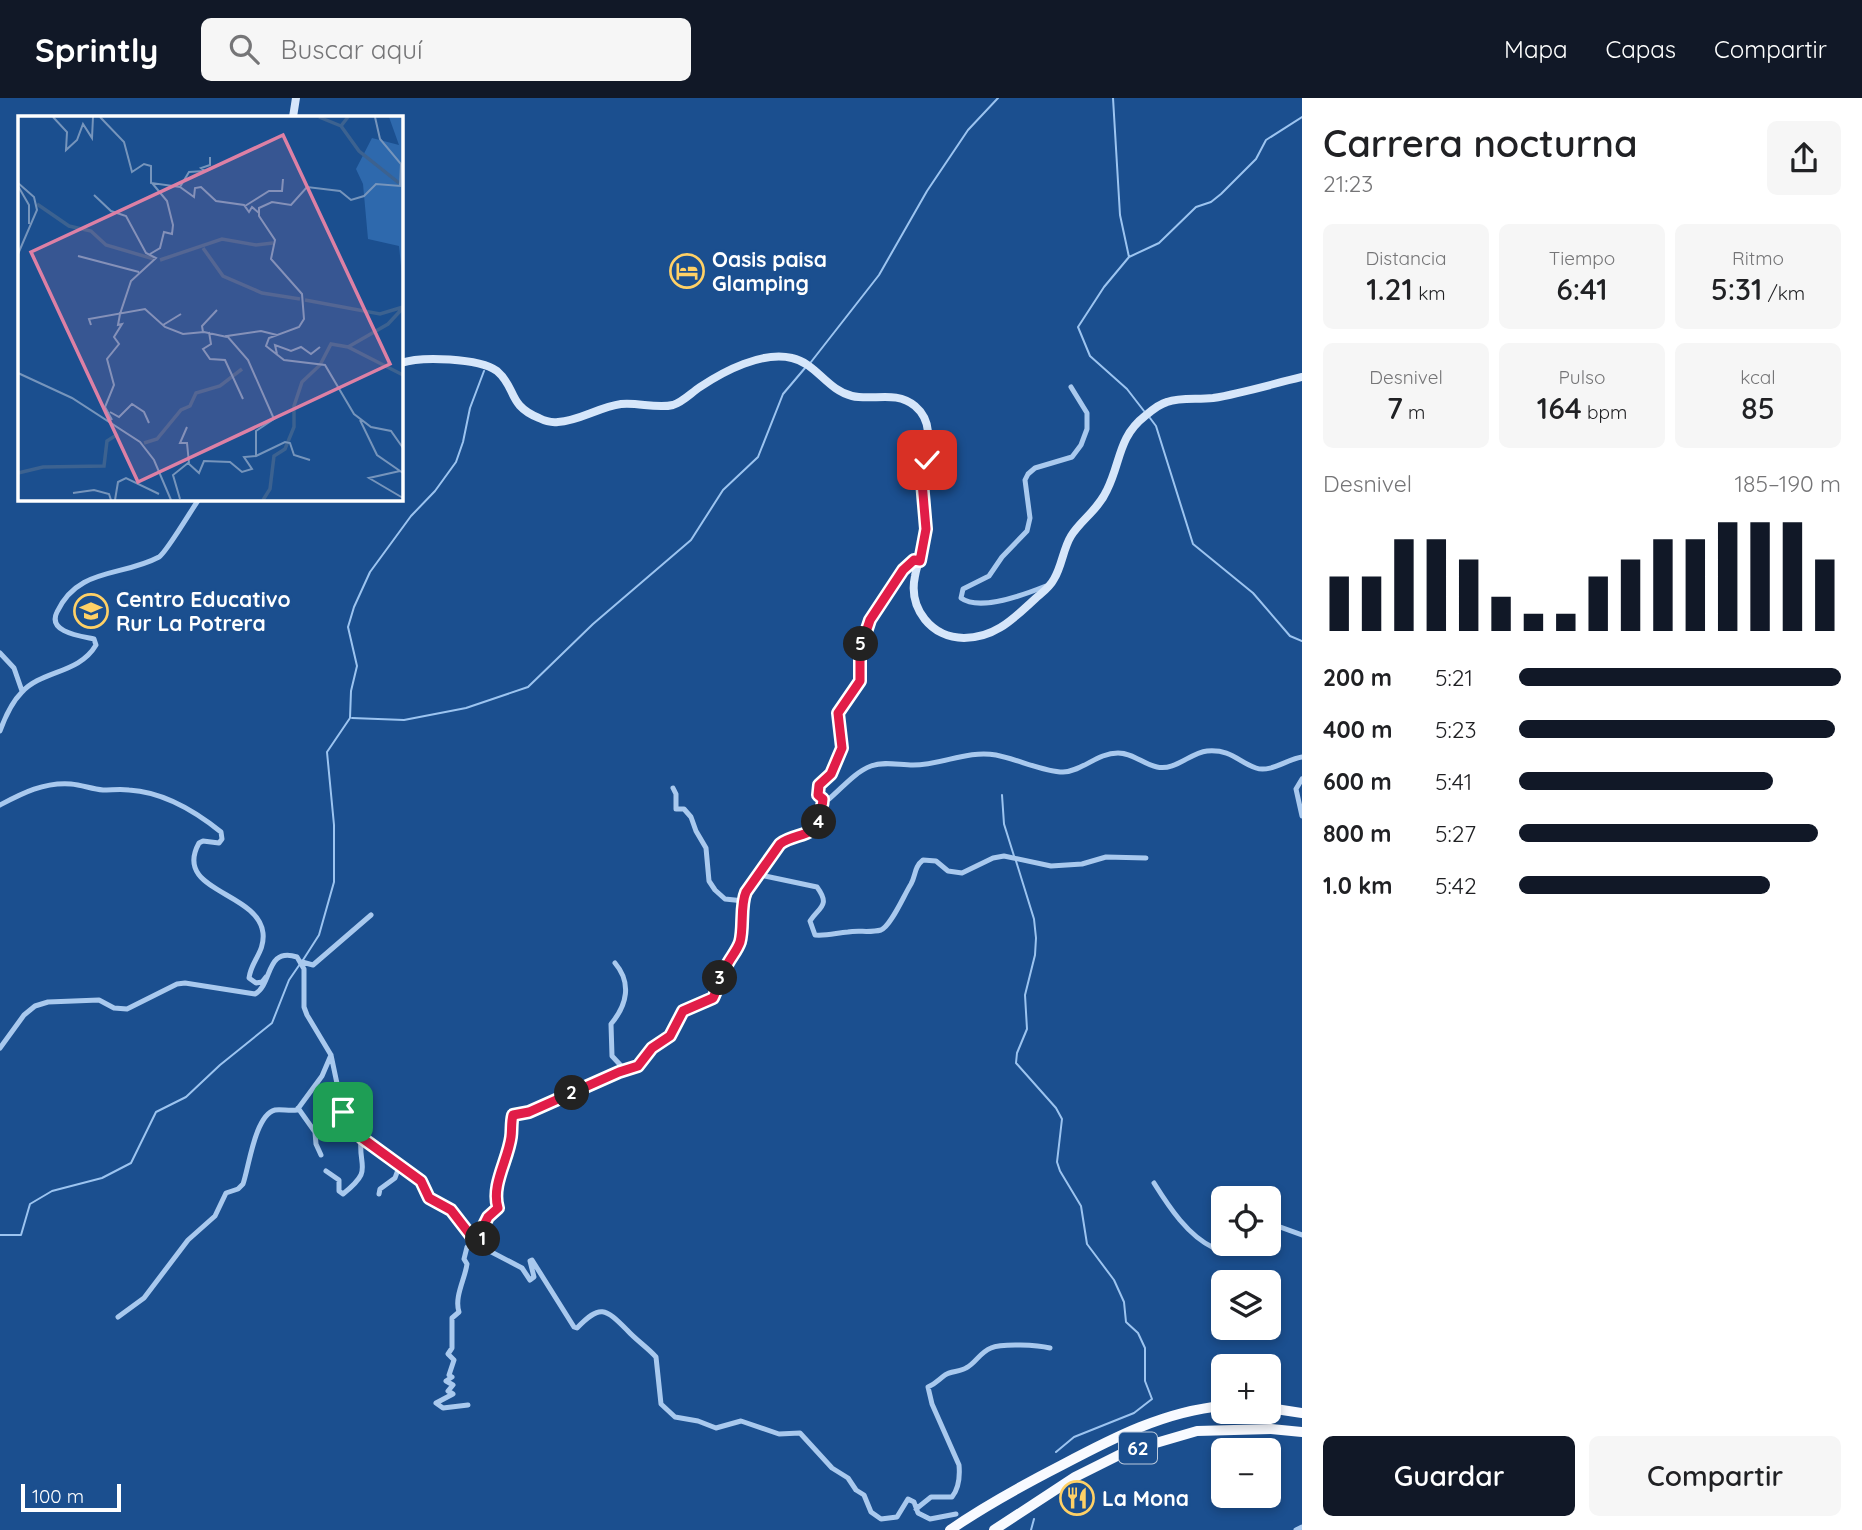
<!DOCTYPE html>
<html lang="es">
<head>
<meta charset="utf-8">
<style>
	body { margin:0; font-family:Quicksand,sans-serif; background:#f6f6f6; color:#202124; height:100vh; display:flex; flex-direction:column; font-size:26px; white-space:nowrap }
	* { box-sizing:border-box; margin:0 }
	p { font-size:23px; color:#757577 }
	.icon { flex:none; width:38px; height:38px; fill:none; stroke:currentColor; stroke-width:2; stroke-linecap:round; stroke-linejoin:round }
	.map { position:relative; flex:1; overflow:hidden }
	.sheet { display:flex; flex-direction:column; background:#fff; width:560px }
	.sheet>* { flex:none }
	.fabs { position:absolute; left:1211px; top:1088px; display:grid; gap:14px }
	.fabs a { display:grid; place-items:center; width:70px; height:70px; border-radius:10px; background:#fff; box-shadow:0 4px 10px #0003; font-size:35px }
	.scale { position:absolute; left:21px; bottom:18px; width:100px; box-sizing:border-box; padding-left:7px; border:4px solid #fff; border-top:0; font-size:19px; line-height:24px; white-space:nowrap; color:#fff; -webkit-text-stroke:5px #1b4f8f; paint-order:stroke }
	.pin { position:absolute; display:grid; place-items:center; width:60px; height:60px; color:#fff; margin:-30px; border-radius:14px; box-shadow:0 4px 10px #0006 }
	.km { position:absolute; width:35px; height:35px; margin:-18px; border-radius:50%; background:#222; color:#fff; font-size:19px; line-height:35px; text-align:center }
	.round { display:grid; place-items:center; flex:none; width:74px; height:74px; border-radius:10px; background:#f6f6f6 }
	.headline { display:flex; align-items:center; justify-content:space-between; height:119px; padding:0 21px }
	h1 { font-size:38px; font-weight:600; line-height:52px }
	.figures { display:grid; grid-template-columns:repeat(3,1fr); gap:10px; height:119px; padding:7px 21px }
	.figures div { display:grid; align-content:center; border-radius:10px; background:#f6f6f6; text-align:center }
	.figures b { font-size:30px; font-weight:600 }
	.figures small { font-size:19px; font-weight:400 }
	.figures p { font-size:19px }
	.chart { height:196px; padding:14px 21px }
	.chart p { display:flex; justify-content:space-between }
	.chart svg { width:100%; height:126px; margin-top:7px; stroke:#111827; stroke-width:6 }
	.button { display:flex; gap:14px; margin-top:auto; padding:14px 21px }
	.button a { flex:1; height:80px; border-radius:10px; background:#111827; color:#fff; font-size:28px; font-weight:600; line-height:80px; text-align:center }
	.button a+a { background:#f6f6f6; color:#202124 }
	ul { padding:0 21px; list-style:none; font-size:23px }
	li { display:grid; grid-template-columns:112px 84px 1fr; align-items:center; height:52px }
	li i { height:18px; border-radius:9px; background:#111827 }
	header { display:flex; align-items:center; gap:42px; box-sizing:border-box; height:98px; padding:0 35px; background:#111827; color:#fff }
	header strong { font-size:33px }
	nav { display:flex; gap:38px; margin-inline-start:auto; font-size:24px }
	.search { width:490px; height:63px; background:#f6f6f6; display:flex; align-items:center; gap:18px; box-sizing:border-box; padding:0 24px; border-radius:10px; color:#757577; font-size:26px }
	main { display:flex; flex:1; min-height:0 }
	.map>svg:first-child { display:block }
	.lines { fill:none; stroke-linecap:round; stroke-linejoin:round }
	.stream { stroke:#9cc4f0; stroke-width:2 }
	.minor { stroke:#a9c9ee; stroke-width:5 }
	.secondary { stroke:#d6e6fa; stroke-width:8 }
	.trunk { stroke:#f8faff; stroke-width:10 }
	.route-casing { stroke:#fff; stroke-width:14 }
	.route { stroke:#e11d48; stroke-width:9 }
	.labels { text-anchor:middle; dominant-baseline:central; stroke-width:6; stroke-linejoin:round; paint-order:stroke }
	.shield { fill:#1b4f8f; stroke:#bbcadd; stroke-width:2 }
	.shield-label { font-size:19px; font-weight:bold; fill:#fff }
	.poi-label { font-size:21px; font-weight:bold; fill:#fff; stroke:#1b4f8f; text-anchor:start }
	.inset-river { fill:none; stroke:#3c6290; stroke-width:3.5 }
	.inset-road { fill:none; stroke:#7695bc; stroke-width:2 }
	.view { fill:#dd80a5; fill-opacity:0.15; stroke:#dd80a5; stroke-width:3.5 }
	.inset-edge { fill:none; stroke:#fff; stroke-width:3.5 }
</style>
</head>
<body>
<header>
<strong>Sprintly</strong>
<div class="search"><svg class="icon" aria-label="search" viewBox="0 0 24 24"><circle cx="10" cy="10" r="6"/><path d="M15 15l6 6"/></svg>Buscar aquí</div>
<nav><a>Mapa</a><a>Capas</a><a>Compartir</a></nav>
</header>
<main>
<div class="map">
<svg width="1302" height="1432" viewBox="0 0 1302 1432">
	<rect width="100%" height="100%" fill="#1b4f8f"/>
	<g class="lines">
		<path class="stream" d="M1113 0 1120 117 1129 159
			M811 264 879 177 927 93 968 32 998 0
			M1144 313 1127 291 1090 258 1078 229 1104 189 1129 159 1159 145 1196 109 1211 104 1221 96 1256 61 1266 42 1302 19
			M1150 320 1156 328 1193 446 1253 495 1290 538 1302 543
			M352 620 404 622 466 610 528 589 593 526 691 442 723 392 758 359 783 296 805 270
			M1002 697 1004 726 1014 758
			M1016 763 1034 821 1036 840 1035 857 1025 897 1027 931 1017 955 1016 965 1056 1010 1062 1021 1057 1064 1060 1073 1081 1108 1087 1146 1114 1182 1124 1204 1126 1224 1138 1235 1145 1250V1283L1152 1301 1134 1315 1074 1339 1056 1354
			M303 862 319 837 334 784V727L327 654 350 620 351 593 357 568 348 529 354 509 370 474 411 418 435 393 456 364 463 344 470 310 484 273
			M0 1137H21L30 1106 52 1093 102 1080 131 1065 156 1014 186 999 220 967 272 925 289 882 300 866
			M1031 1432 1034 1421"/>
		<path class="minor" d="M920 463 914 462 903 472 870 521 860 552V583L838 615 842 650 831 675 819 687 818 697 823 701H829C842 690 855 674 871 668 884 663 899 667 913 667 942 667 967 652 996 657 1017 661 1044 674 1063 674 1083 673 1097 655 1118 655 1133 655 1143 666 1157 669 1175 673 1190 655 1207 653 1232 651 1238 664 1256 670 1270 675 1288 661 1302 659
			M1046 488C1026 496 980 514 961 500L963 491 989 478 1002 459 1027 433 1030 420 1025 382 1028 376 1035 370 1072 359 1081 347 1087 331V315L1071 289
			M0 555 14 570 22 593
			M0 633C5 619 11 605 22 594 42 572 79 576 96 547L94 541C80 538 47 534 57 514 78 469 122 479 159 459 166 455 192 411 199 401
			M1302 681 1296 691 1302 718
			M673 690 676 696V711H684L691 719 696 733 706 750 709 783 715 792 725 801 744 803
			M0 707C23 695 44 684 71 686 82 687 92 691 103 692 112 692 121 691 129 692 164 694 195 713 221 734L222 741 219 745 203 743 199 745C172 794 258 793 263 835 265 854 251 863 249 880L256 885 262 884 266 879
			M760 777 817 789C831 808 819 809 810 823L815 837C827 838 836 835 848 834 858 832 870 835 881 832 891 828 904 797 911 786 916 777 914 769 923 762L936 763 948 773 962 775 993 760 1004 758 1051 768 1082 766 1106 759 1146 760
			M302 864 313 867 371 817
			M615 865C632 885 627 907 611 926L612 958 625 972
			M0 950 24 917 35 908 48 904 99 902 114 910 127 911 177 886 185 885 255 896C273 886 265 849 297 859L304 871V909L307 917 331 957 343 1014 349 1026 374 1051 421 1083 430 1100 451 1112 478 1147 522 1170 530 1182 534 1179 530 1163 532 1162 574 1229 577 1230C600 1206 605 1210 627 1232 636 1242 647 1249 656 1259L661 1306 675 1319 698 1323 716 1330 741 1323 779 1336 800 1335 832 1370 848 1380 856 1392 864 1397 871 1414 881 1421 897 1419 908 1401 914 1404 918 1415 930 1421 956 1416
			M298 1010 315 1034 316 1046 321 1057
			M326 1073 339 1082V1093L343 1096C374 1071 358 1071 361 1040
			M1154 1085C1169 1109 1188 1138 1214 1150L1223 1146
			M379 1096 380 1091 395 1080 399 1069
			M1269 1125 1302 1137
			M118 1219 144 1200 188 1142 215 1118 226 1095 238 1091 243 1086C249 1069 255 1017 275 1012 281 1011 289 1013 297 1012L322 978 331 957
			M468 1307 443 1310 436 1305 453 1296 448 1293 453 1287 446 1283 452 1279 449 1277 454 1262 448 1256 452 1250V1220L459 1214C454 1199 465 1181 467 1166L464 1161 467 1149 484 1140C484 1126 485 1120 497 1112 495 1086 507 1065 511 1040 512 1032 511 1024 513 1017L529 1014 619 974 638 968 652 950 670 938 683 913 713 900C718 890 720 879 726 869 730 860 737 853 740 844 744 830 740 807 746 794L780 746C796 734 816 741 819 718 820 712 823 707 823 701
			M916 1411 931 1399H952C959 1390 960 1378 959 1367L932 1306 928 1289C937 1285 938 1282 945 1277 950 1273 960 1274 966 1270 976 1265 979 1255 991 1250 1002 1245 1038 1247 1050 1250
			M1296 1432 1302 1429"/>
		<path class="secondary" d="M293 19 296 0
			M401 265C421 258 479 260 497 273 517 290 507 307 539 320 545 323 551 325 558 324 579 323 599 309 621 306 638 304 656 311 673 307 683 304 691 295 700 289 724 273 762 253 792 260 816 265 827 292 852 298 873 303 896 292 915 308 940 329 922 362 922 389 922 406 927 423 925 441 923 454 917 466 915 478 908 511 932 540 964 540 996 540 1015 519 1036 500 1043 494 1050 489 1054 481 1062 468 1063 451 1071 438 1081 422 1098 412 1107 392 1121 364 1118 339 1145 318 1151 313 1159 306 1167 304 1181 299 1198 302 1213 300 1243 295 1272 286 1302 279"/>
		<path class="trunk" d="M1269 1310 1302 1315
			M950 1432C986 1407 1023 1387 1062 1367 1113 1340 1165 1313 1223 1308
			M994 1432 1075 1379 1125 1354 1197 1333 1271 1331 1302 1334"/>
	</g>
	<g class="lines">
		<g class="route-casing">
			<path id="route" d="M343 1014 345 1021 362 1040 421 1083 429 1100 451 1112 475 1143 484 1140V1127L488 1119 498 1110C491 1087 508 1062 511 1039 512 1032 511 1024 513 1017L529 1014 619 974 638 968 652 950 670 938 683 913 713 900C718 890 720 879 726 869 730 860 737 853 740 844 744 830 740 807 746 794L780 746C796 734 815 741 819 718 820 712 823 708 823 701L818 697 819 687 831 676 842 650 838 615 860 583V552L870 522 903 472 914 462 920 463 926 431 922 384 927 362"/>
		</g>
		<use href="#route" class="route"/>
	</g>
	<defs>
		<g id="hotel-ring" transform="scale(1.75)"><circle r="9.5" fill="#1b4f8f" stroke="#ffd166" stroke-width="1.5"/><path d="M-6-4.5h1.5V1H6V5H4.5V3h-9V5H-6ZM-4 0a1.8 1.8 0 1 1 3.6 0ZM.5 0V-2.5h3Q6-2.5 6 0Z" fill="#ffd166"/></g>
		<g id="school-ring" transform="scale(1.75)"><circle r="9.5" fill="#1b4f8f" stroke="#ffd166" stroke-width="1.5"/><path d="M0-5L7-2L0 1L-7-2ZM-4 1L0 2.5L4 1V4Q0 6-4 4Z" fill="#ffd166"/></g>
		<g id="restaurant-ring" transform="scale(1.75)"><circle r="9.5" fill="#1b4f8f" stroke="#ffd166" stroke-width="1.5"/><path d="M-5-6h1v4h1v-4h1v4h1v-4h1v5L-1.5 .5V6h-2V.5L-5-1ZM5-6V6H3V1.5H1.5Q1.5-4 5-6Z" fill="#ffd166"/></g>
	</defs>
	<g fill-rule="evenodd">
		<use href="#hotel-ring" x="687" y="173"/>
		<use href="#school-ring" x="91" y="513"/>
		<use href="#restaurant-ring" x="1077" y="1400"/>
	</g>
	<g class="labels">
		<rect class="shield" x="1119" y="1334.5" width="38" height="31" rx="5"/>
		<g class="shield-label">
			<text x="1138" y="1350">62</text>
		</g>
		<g class="poi-label">
			<text x="712" y="161">Oasis paisa<tspan x="712" dy="24">Glamping</tspan></text>
			<text x="116" y="501">Centro Educativo<tspan x="116" dy="24">Rur La Potrera</tspan></text>
			<text x="1102" y="1400">La Mona</text>
		</g>
	</g>
	<g transform="translate(18 18)">
		<rect width="385" height="385" fill="#1b4f8f"/>
		<path d="M371 1H385V170L381 130 350 123 345 68 338 53 354 22 381 29Z" fill="#2e69ad"/>
		<path class="inset-river" d="M301 1 323 10 330 1M323 10 341 35 381 67M19 88 51 110 73 115 88 129 136 143M185 132 205 160 244 177 282 183M142 144 204 123 238 129 255 127M287 184 362 198 385 191M330 231 370 208 384 193M126 327 139 323 163 294 172 290 178 277 202 270 224 253M0 357 25 351 86 350 89 325 100 318M245 384 252 373 256 340 267 333 276 311V290L284 266 302 249 313 228 330 231 385 259"/>
		<path class="inset-road" d="M35 1 49 16 48 34 59 24 65 8 74 22 75 1M82 1 106 26 114 56 126 48 133 50V67L162 71 176 81 177 72 183 71 198 85 226 89 231 96 234 91 241 97M357 1 362 23 383 48 382 70 358 68 346 80 333 84 322 75 289 71 273 89 254 86 241 92V100L257 124 253 143 284 178 286 203 281 211 251 222 248 230 266 244 307 249 336 298 353 311 373 315 385 332M0 67 16 81 19 94 0 138M0 70 11 89V108M162 71 171 56 187 55 183 52 192 49V41M76 79 93 95 108 100 128 137 138 142 113 165 102 198 100 209 104 208 96 221 101 228 89 243 96 269 87 291 94 304M227 90 251 75H264L265 63M132 138 142 132 146 116 154 118 155 109 149 85 134 67M60 140 121 156M73 209 71 203 127 193 147 211 165 218 186 216 209 221M145 209 163 198M185 216 184 210 199 194M191 216 193 228 185 233 192 243 207 244 225 283M259 238 257 229 273 235 283 231 293 238 302 231M0 257 54 282 122 326 136 344 153 384M92 296 101 301 114 288 126 296 131 307M342 304 359 339 385 357M169 311 162 327H169L171 347M238 340 267 326 272 327 276 339 292 344M382 355 351 362 385 382M55 377 76 374 91 378 93 384M162 383 155 359 170 347 181 357 186 345 212 346 224 356 234 353 226 341 238 340V315L256 303 230 244 209 220 243 215 259 219M97 384 100 366 108 362 141 378"/>
		<path class="view" d="M265 19 372 248 120 366 13 136Z"/>
		<rect width="385" height="385" class="inset-edge"/>
	</g>
</svg>
<div class="fabs">
<a><svg class="icon" aria-label="locate" viewBox="0 0 24 24"><circle cx="12" cy="12" r="6"/><path d="M12 2v4M12 18v4M2 12h4M18 12h4"/></svg></a>
<a><svg class="icon" aria-label="layers" viewBox="0 0 24 24"><path d="M12 4l9 5-9 5-9-5zM3 14l9 5 9-5"/></svg></a>
<a>+</a>
<a>−</a>
</div>
<div class="scale">100 m</div>
<div class="pin" style="left:343px;top:1014px;background:#1e9e55"><svg class="icon" aria-label="arrive" viewBox="0 0 24 24"><path d="M6 21V4h12l-3 4 3 4H6"/></svg></div>
<div class="pin" style="left:927px;top:362px;background:#d93025"><svg class="icon" aria-label="check" viewBox="0 0 24 24"><path d="M5 12l5 5 9-10"/></svg></div>
<b class="km" style="left:483px;top:1141px">1</b>
<b class="km" style="left:572px;top:995px">2</b>
<b class="km" style="left:720px;top:880px">3</b>
<b class="km" style="left:819px;top:724px">4</b>
<b class="km" style="left:861px;top:546px">5</b>
</div>
<section class="sheet">
<div class="headline"><div><h1>Carrera nocturna</h1><p>21:23</p></div><a class="round"><svg class="icon" aria-label="share" viewBox="0 0 24 24"><path d="M12 15V3M7 8l5-5 5 5M5 13v7h14v-7"/></svg></a></div>
<div class="figures">
<div><p>Distancia</p><b>1.21<small> km</small></b></div>
<div><p>Tiempo</p><b>6:41</b></div>
<div><p>Ritmo</p><b>5:31<small> /km</small></b></div>
</div>
<div class="figures">
<div><p>Desnivel</p><b>7<small> m</small></b></div>
<div><p>Pulso</p><b>164<small> bpm</small></b></div>
<div><p>kcal</p><b>85</b></div>
</div>
<div class="chart"><p><span>Desnivel</span>185–190 m</p>
<svg viewBox="0 0 160 44" preserveAspectRatio="none"><path d="M5 44V25M15 44V25M25 44V12M35 44V12M45 44V19M55 44V32M65 44V38M75 44V38M85 44V25M95 44V19M105 44V12M115 44V12M125 44V6M135 44V6M145 44V6M155 44V19"/></svg>
</div>
<ul>
<li><b>200 m</b>5:21<i style="width:100%"></i></li>
<li><b>400 m</b>5:23<i style="width:98%"></i></li>
<li><b>600 m</b>5:41<i style="width:79%"></i></li>
<li><b>800 m</b>5:27<i style="width:93%"></i></li>
<li><b>1.0 km</b>5:42<i style="width:78%"></i></li>
</ul>
<div class="button"><a>Guardar</a><a>Compartir</a></div>
</section>
</main>
</body>
</html>
